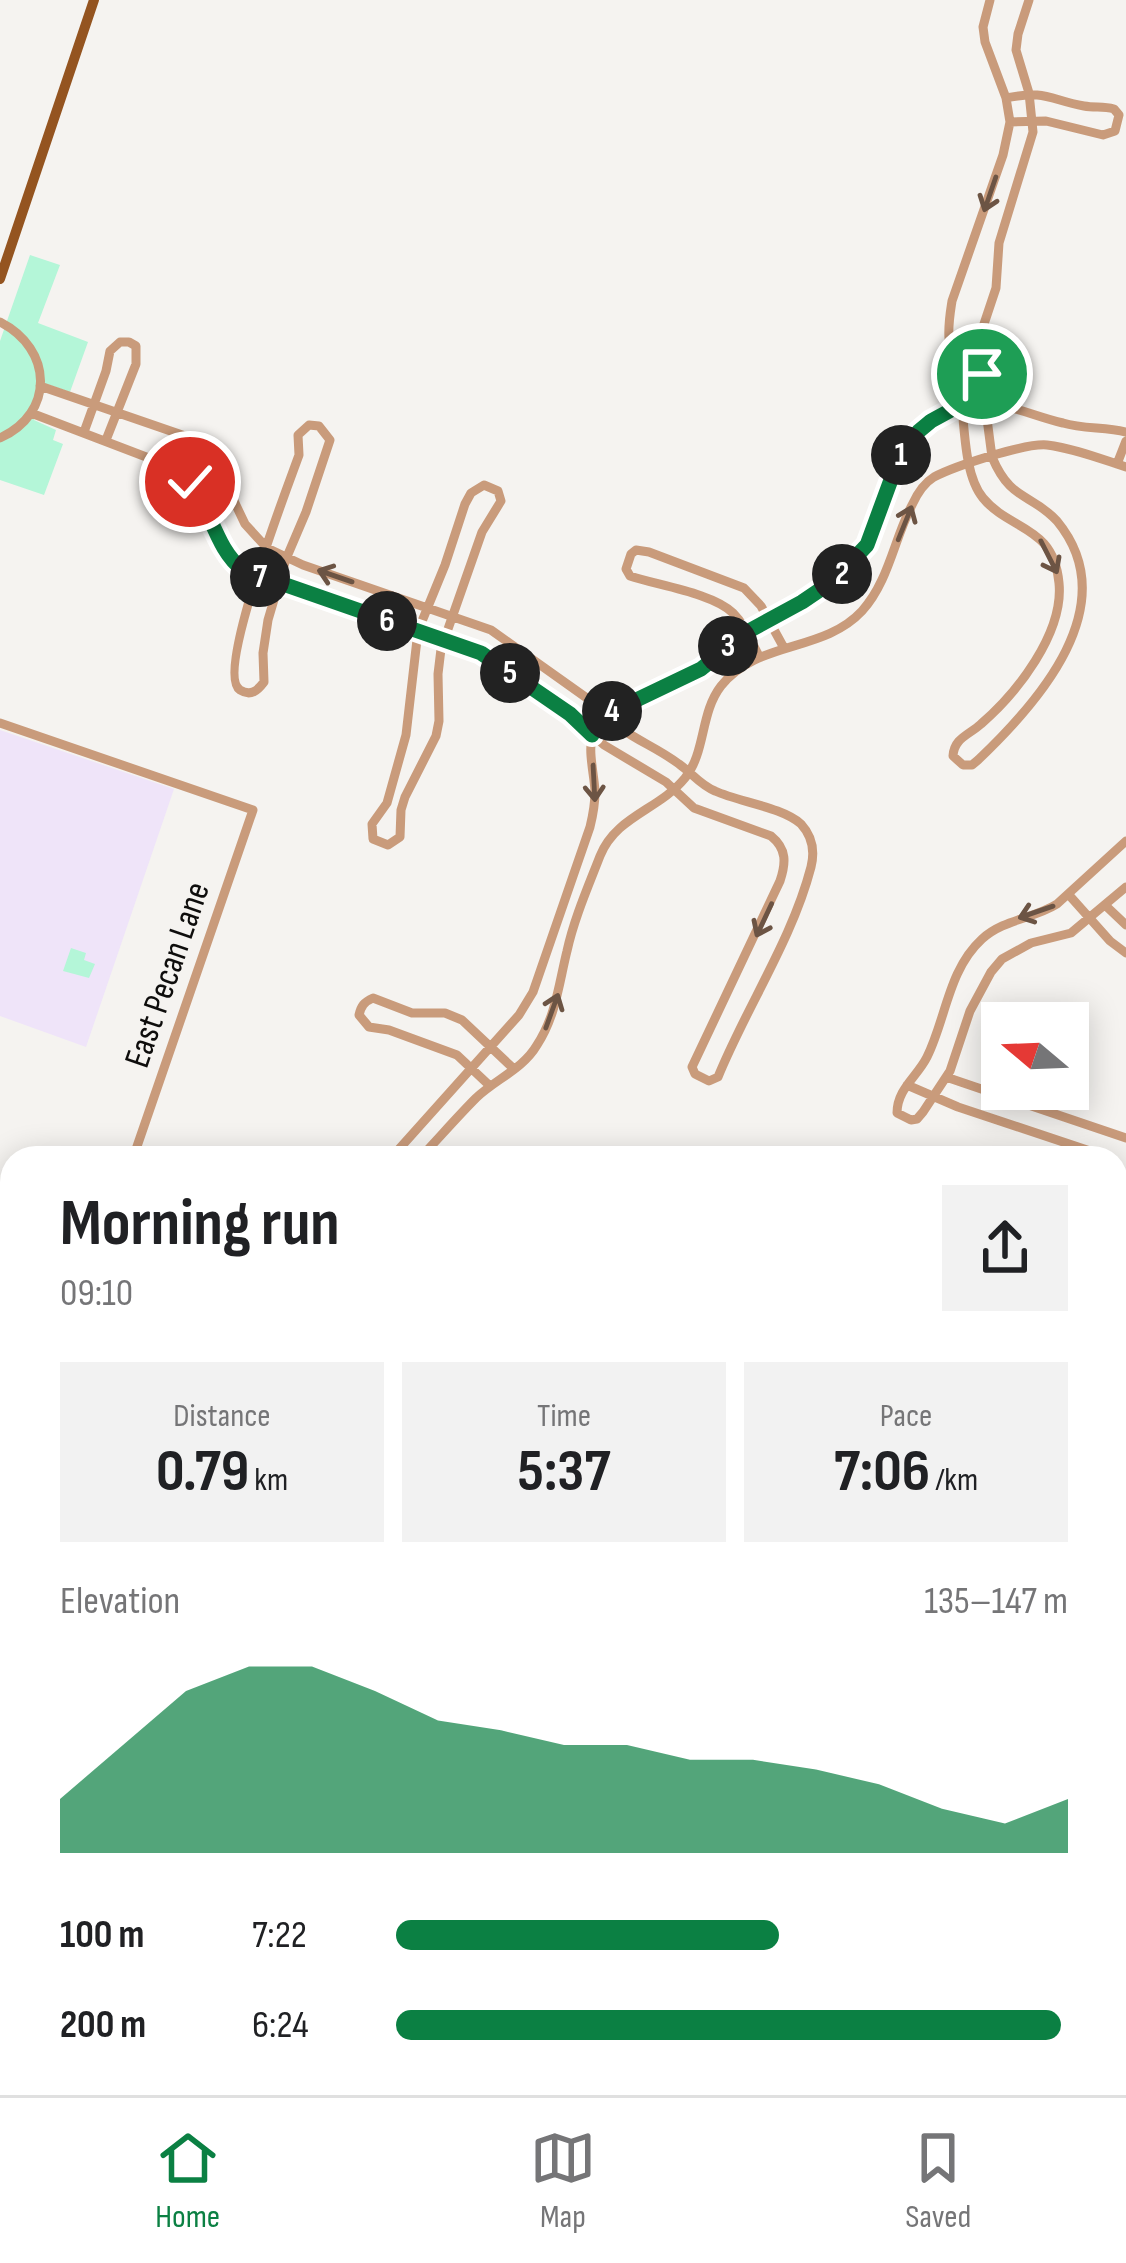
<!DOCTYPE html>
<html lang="en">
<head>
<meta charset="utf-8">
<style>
	body { margin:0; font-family:"Sofia Sans Condensed",sans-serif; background:#f2f2f2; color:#202124; height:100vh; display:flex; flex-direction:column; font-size:45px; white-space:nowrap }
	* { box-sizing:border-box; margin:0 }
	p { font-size:39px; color:#757577 }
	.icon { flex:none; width:66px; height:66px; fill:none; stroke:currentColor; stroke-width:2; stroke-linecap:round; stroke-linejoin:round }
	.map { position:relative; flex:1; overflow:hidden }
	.panel { position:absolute; left:0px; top:1146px; width:1128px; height:951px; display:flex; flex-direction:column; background:#fff; border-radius:36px 36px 0 0; box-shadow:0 6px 30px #0003 }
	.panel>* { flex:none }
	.needle { width:78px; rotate:289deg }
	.tools { position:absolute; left:981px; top:1002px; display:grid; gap:24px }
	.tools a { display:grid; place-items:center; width:108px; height:108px; border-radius:0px; background:#fff; box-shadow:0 6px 30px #0003; font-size:60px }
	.pin { position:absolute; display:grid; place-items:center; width:102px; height:102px; color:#fff; margin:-51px; border:6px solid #fff; border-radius:50%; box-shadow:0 3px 12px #0007 }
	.km { position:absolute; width:60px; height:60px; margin:-30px; border-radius:50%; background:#222; color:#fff; font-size:33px; line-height:60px; text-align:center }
	.round { display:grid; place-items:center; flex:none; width:126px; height:126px; border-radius:0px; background:#f2f2f2 }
	.overview { display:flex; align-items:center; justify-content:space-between; height:204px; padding:0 60px }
	h1 { font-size:66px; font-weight:700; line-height:90px }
	.metrics { display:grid; grid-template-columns:repeat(3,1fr); gap:18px; height:204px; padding:12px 60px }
	.metrics div { display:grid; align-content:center; border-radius:0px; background:#f2f2f2; text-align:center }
	.metrics b { font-size:60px; font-weight:700 }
	.metrics small { font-size:33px; font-weight:400 }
	.metrics p { font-size:33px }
	.chart { height:336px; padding:24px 60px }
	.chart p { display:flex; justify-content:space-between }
	.chart svg { width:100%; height:216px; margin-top:12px; fill:#0b8043; opacity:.7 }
	ul { padding:0 60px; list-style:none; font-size:39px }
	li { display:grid; grid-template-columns:192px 144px 1fr; align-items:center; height:90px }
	li i { height:30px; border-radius:15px; background:#0b8043 }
	.tab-bar { display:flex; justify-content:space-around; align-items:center; height:168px; border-top:3px solid #e0e0e0; background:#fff; font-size:33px; color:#757577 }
	.tab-bar a { display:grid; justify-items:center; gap:6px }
	.tab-bar .on { color:#0b8043 }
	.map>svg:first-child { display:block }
	.education { fill:#efe4f9 }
	.green { fill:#b4f6d8 }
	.water { fill:#a2c4f4 }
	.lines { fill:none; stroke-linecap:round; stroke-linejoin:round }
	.minor { stroke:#c99b7b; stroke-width:9 }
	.major { stroke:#945420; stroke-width:10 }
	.oneway { stroke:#6c5444 }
	.route-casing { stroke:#fff; stroke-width:24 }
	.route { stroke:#0b8043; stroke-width:15 }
	.labels { text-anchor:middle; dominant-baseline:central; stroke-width:9; stroke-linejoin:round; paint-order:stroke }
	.street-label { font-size:36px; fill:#0e0d0c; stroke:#f5f3f0 }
</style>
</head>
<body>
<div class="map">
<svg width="1126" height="2095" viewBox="0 0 1126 2095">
	<rect width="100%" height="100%" fill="#f5f3f0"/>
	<path class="education" d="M0 730 174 789 86 1047 0 1016Z
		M0 1878 12 1883V1999L0 2033Z"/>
	<path class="green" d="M30 255 60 265 38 323 88 342 70 392 47 384 34 420 56 430 53 440 63 444 44 495 0 480V341Z
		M71 948 86 953 84 960 95 964 89 978 63 971Z"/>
	<path class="water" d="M1116 1258 1126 1261V2095H747L718 2085H1116Z"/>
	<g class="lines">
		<path class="minor" d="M990 0 983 27 985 42 1006 98 1010 122 1003 155 952 301C950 314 948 325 949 338 950 353 956 367 959 382 965 415 962 473 983 498 1010 531 1054 525 1059 583 1064 633 1017 693 981 724 969 735 954 738 953 756L963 765H972L978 760C1038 703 1126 605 1057 521 1030 492 1011 502 992 457L979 358 978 342 996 288 999 243 1033 132 1029 93 1016 50 1018 34 1029 0
			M1006 98C1046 90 1048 99 1084 106 1095 108 1103 106 1114 109L1119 115 1115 131 1103 135 1046 121 1010 122
			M0 322C53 349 55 413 0 438
			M31 413 175 468 195 488 224 549 243 570 481 653 570 714 604 745 666 782 694 808 771 836C787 849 786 863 780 881L692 1067 695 1074 709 1081 718 1077C747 1006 792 940 811 867 815 851 812 836 801 824 782 807 739 802 715 791 700 785 692 773 679 764 648 741 624 738 598 706L491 630 303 565 267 548 245 524 214 459 188 437 40 386
			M309 425 319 426 330 440 306 512 286 559 268 620 263 653 264 682C258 690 251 697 240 690 215 674 288 486 299 455L298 435Z
			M84 432 106 371 110 351 120 342H129L136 346V364L106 440
			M1117 464 1126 441
			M484 485 498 491 501 501 482 532 441 649 438 674 439 721 436 736 405 797 401 810 400 837 388 845 373 839 372 824 387 803 406 735 418 631 445 565 465 504 471 493Z
			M759 656C751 641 745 625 733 613 713 593 656 585 630 576L626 569 631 554 636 550 649 552 744 588 761 606 784 648
			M0 723 253 810 133 1158
			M1126 841 1057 904C1033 919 1004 919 982 939 948 970 946 1019 927 1057 917 1077 897 1089 897 1113L911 1120 917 1119 923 1112 950 1071 970 1011 991 972 1002 959 1031 943 1071 933 1126 887
			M1069 895 1110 941 1126 953
			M1106 906 1126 925
			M946 1077 1126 1138
			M907 1085 958 1107 1111 1158
			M490 1086 457 1055 389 1030 369 1027 359 1015C361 1006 364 1002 373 998L412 1013H445L462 1020 514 1069
			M391 1158 519 1015 533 992 590 827C593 815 595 804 595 791 594 771 586 747 595 728 607 704 680 682 706 666 721 657 732 641 748 632 785 609 824 594 854 561 896 516 883 438 948 411 992 393 1021 413 1063 423 1083 429 1105 427 1126 432
			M420 1158C439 1138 457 1117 476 1098 496 1079 523 1069 537 1045 556 1016 559 983 567 951 574 919 588 887 600 856 616 816 659 810 685 778 706 752 700 713 721 686 757 640 823 653 862 611 889 581 894 539 912 505 917 494 924 483 934 477 955 466 1025 443 1047 445 1073 448 1101 459 1126 467
			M0 1548 12 1513
			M421 2085 424 2091 436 2092 439 2085
			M98 2095 101 2085
			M320 2095 324 2085
			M613 2095 620 2085"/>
		<path class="major" d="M0 279 94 0
			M0 1861 12 1865
			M651 2085 680 2095"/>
	</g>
	<defs><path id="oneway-shaft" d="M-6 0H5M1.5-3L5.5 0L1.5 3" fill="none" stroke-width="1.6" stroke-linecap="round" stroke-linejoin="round" transform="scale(3)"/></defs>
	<g class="oneway">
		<use href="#oneway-shaft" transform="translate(990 194) rotate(109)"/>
		<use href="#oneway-shaft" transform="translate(905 523) rotate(-68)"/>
		<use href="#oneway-shaft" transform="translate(1049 557) rotate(63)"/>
		<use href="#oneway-shaft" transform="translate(335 576) rotate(-161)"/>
		<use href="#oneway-shaft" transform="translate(594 783) rotate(87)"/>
		<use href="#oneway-shaft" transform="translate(1036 912) rotate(161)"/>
		<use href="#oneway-shaft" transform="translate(764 920) rotate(115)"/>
		<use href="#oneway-shaft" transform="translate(552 1011) rotate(-70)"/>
	</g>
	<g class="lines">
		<g class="route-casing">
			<path id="route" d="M190 482C211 509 216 550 243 570L481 653 570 714 592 735 605 715 701 669 747 632 802 602 833 581 867 545 899 458 919 431 931 421 953 409 986 404 982 374"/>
		</g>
		<use href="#route" class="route"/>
	</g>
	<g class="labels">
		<g class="street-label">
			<text transform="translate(168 975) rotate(-71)">East Pecan Lane</text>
		</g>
	</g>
</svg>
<div class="tools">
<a><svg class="needle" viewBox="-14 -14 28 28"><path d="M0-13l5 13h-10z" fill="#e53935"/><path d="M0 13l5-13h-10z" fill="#757577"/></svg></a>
</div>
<div class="pin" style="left:982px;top:374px;background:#1e9e55"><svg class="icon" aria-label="arrive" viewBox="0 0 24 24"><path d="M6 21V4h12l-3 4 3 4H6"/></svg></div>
<div class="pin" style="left:190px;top:482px;background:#d93025"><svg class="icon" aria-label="check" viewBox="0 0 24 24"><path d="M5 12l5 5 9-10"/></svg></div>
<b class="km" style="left:901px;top:455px">1</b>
<b class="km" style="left:842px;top:574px">2</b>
<b class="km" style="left:728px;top:646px">3</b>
<b class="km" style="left:612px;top:711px">4</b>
<b class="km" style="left:510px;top:673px">5</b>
<b class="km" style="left:387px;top:621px">6</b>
<b class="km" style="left:260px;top:577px">7</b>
<section class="panel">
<div class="overview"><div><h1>Morning run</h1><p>09:10</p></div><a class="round"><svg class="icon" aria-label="share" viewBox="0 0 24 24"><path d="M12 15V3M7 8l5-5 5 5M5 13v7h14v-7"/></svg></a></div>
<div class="metrics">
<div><p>Distance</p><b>0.79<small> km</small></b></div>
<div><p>Time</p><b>5:37</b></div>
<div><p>Pace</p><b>7:06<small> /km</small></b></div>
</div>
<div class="chart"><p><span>Elevation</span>135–147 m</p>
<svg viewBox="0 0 160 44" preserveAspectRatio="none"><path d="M0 44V33L10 22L20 11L30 6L40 6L50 11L60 17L70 19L80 22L90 22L100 25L110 25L120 27L130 30L140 35L150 38L160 33V44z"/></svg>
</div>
<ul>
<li><b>100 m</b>7:22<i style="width:57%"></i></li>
<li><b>200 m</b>6:24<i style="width:99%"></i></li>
</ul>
</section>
</div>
<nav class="tab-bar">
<a class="on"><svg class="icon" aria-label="home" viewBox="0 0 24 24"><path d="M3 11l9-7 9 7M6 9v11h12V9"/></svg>Home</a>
<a><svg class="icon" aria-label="map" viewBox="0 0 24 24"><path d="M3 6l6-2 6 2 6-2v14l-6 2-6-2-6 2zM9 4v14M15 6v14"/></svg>Map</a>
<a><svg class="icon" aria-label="saved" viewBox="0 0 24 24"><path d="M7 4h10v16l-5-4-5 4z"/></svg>Saved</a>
</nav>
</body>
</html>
